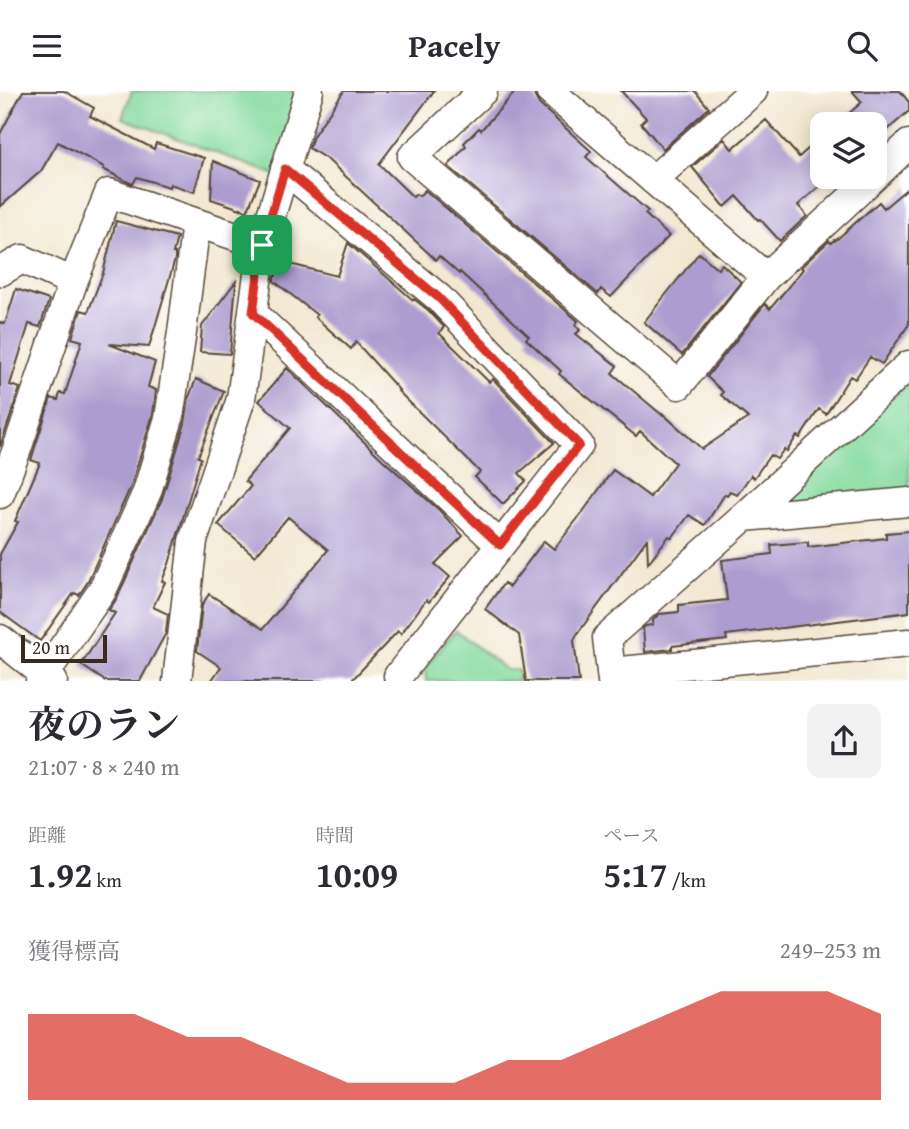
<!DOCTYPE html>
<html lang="ja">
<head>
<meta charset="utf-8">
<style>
	body { margin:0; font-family:"Gentium Book Plus","Noto Serif JP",serif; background:#f2f2f3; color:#2b2b33; height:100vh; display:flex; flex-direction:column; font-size:26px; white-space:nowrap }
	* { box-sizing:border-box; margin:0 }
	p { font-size:23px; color:#7c7c81 }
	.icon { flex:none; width:38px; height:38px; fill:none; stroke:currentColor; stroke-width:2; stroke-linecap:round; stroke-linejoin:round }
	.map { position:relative; height:590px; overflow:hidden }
	.drawer { display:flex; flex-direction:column; background:#fff; flex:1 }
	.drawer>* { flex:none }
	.buttons { position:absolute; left:810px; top:21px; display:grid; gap:14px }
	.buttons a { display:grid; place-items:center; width:77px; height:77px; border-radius:14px; background:#fff; box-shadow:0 4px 18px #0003; font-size:35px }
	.scale { position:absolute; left:21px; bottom:18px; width:86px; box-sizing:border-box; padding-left:7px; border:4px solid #3b2a1e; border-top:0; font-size:19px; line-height:24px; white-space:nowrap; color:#3b2a1e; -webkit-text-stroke:5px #fff; paint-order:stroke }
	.pin { position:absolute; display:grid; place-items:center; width:60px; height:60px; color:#fff; margin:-30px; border-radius:14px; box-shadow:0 4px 10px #0006 }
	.round { display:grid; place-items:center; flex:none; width:74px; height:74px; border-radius:14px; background:#f2f2f3 }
	.head { display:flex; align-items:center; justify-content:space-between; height:119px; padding:0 28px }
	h1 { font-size:38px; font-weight:700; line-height:52px }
	.stats { display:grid; grid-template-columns:repeat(3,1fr); gap:10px; height:119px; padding:7px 28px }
	.stats div { display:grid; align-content:center }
	.stats b { font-size:35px; font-weight:700 }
	.stats small { font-size:19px; font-weight:400 }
	.stats p { font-size:19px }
	.chart { height:196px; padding:14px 28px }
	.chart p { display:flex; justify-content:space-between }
	.chart svg { width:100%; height:126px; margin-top:7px; fill:#d93025; opacity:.7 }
	header { display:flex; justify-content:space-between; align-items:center; height:91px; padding:0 28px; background:#fff; font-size:32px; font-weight:700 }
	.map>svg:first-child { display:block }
	.green { fill:#84da9d; stroke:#60825e; stroke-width:2 }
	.building { fill:#ac9ccf }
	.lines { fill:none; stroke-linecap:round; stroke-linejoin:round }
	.minor-casing { stroke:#564639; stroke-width:31 }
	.minor { stroke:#fff; stroke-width:28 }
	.route-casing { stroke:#fff; stroke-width:14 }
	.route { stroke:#d93025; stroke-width:9 }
</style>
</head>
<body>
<header><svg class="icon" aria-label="menu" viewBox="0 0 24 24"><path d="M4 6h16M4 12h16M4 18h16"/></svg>Pacely<svg class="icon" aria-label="search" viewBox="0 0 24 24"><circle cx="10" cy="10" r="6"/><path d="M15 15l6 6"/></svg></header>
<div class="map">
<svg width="909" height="590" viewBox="0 0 909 590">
	<rect width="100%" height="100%" fill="#fff"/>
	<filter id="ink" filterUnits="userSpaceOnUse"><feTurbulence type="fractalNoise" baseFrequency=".0143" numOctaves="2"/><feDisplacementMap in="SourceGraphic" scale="14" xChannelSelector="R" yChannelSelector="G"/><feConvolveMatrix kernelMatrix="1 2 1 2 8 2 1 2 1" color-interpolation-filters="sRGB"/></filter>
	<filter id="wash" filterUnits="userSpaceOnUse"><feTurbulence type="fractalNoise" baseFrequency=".00686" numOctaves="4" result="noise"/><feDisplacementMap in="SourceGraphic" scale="28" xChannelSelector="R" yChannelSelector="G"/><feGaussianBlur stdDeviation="1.57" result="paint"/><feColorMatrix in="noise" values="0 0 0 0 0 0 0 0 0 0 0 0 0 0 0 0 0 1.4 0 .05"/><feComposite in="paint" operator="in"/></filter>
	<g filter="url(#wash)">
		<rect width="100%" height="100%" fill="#f2e8d1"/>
		<path class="green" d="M132 0H302L276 84 122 27Z
			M909 292V404L799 415 791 403 796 382Z
			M456 539 506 579H518L519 590H426L425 576Z"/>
		<g id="blocks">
			<path class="building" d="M23 0H64L94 17 90 25 154 58 156 52 204 67 194 101 170 93 169 96 137 86 133 93 128 91 103 78 104 76 58 51 41 80 0 116V43Z
				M344 0H434L379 73 413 106 416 103 419 105 425 99 578 230 575 234 580 239 576 243 617 275 612 282 662 324 663 323 702 358 748 327 721 304 723 301 707 286 765 213 770 218 803 178 801 176 829 150 831 152 834 149 835 150 879 111 884 117 909 96V233L882 273 870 266 855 288 850 285 826 323 819 318 800 347 797 345 787 360 784 358 777 368 770 364 754 387 751 384 737 404 730 400 727 404 725 403 705 434 689 424 672 447 669 445 648 472 647 448 578 542 574 549 579 590H526L519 544 485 518 504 492 509 496 544 450 554 458 582 422 613 379 650 406 675 372 640 340 636 345 559 283 561 280 526 248 529 245 460 181 459 183 439 165 436 169 328 69 309 57 313 45Z
				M516 0H534L535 6 539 13 591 60 586 66 648 120 645 123 669 145 611 206 601 198 598 203 448 75 466 55 464 52 479 37 481 39Z
				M621 0H695L709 17 663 58 641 32 646 27Z
				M852 0H900L909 11V20L875 50V33H837L862 11Z
				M766 29 799 66 822 45V93L798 114 807 125 780 150 760 128 758 129 737 105 725 116 692 76 724 48 732 58Z
				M213 70 260 89 247 121 241 117V118L211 108Z
				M116 130 177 146 173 162H175V168L149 256 109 253 155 271 148 296 156 299 153 323 131 395 87 492 79 504 74 502 40 550 0 521V463L18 431 15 430 40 372 31 369 51 307 58 309 60 302 65 303 82 250 72 247 81 219 88 221 103 182Z
				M348 152 413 209 414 208 428 219 444 236 439 242 489 291 493 288 554 352 519 382 526 390 503 413 475 386 480 381 398 300 399 299 356 251 351 258 315 226 317 224 274 190V187L286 172 337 185Z
				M699 162 718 178 722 173 741 191 682 264 644 231Z
				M236 190 230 263 200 261 202 235Z
				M16 198 49 209 40 236 29 233 10 294 20 297 0 356V231L5 233Z
				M287 277 383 369 439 419 463 445 435 473 450 486 429 511 426 509 401 543 398 540 351 590H211L221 576 197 560 202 514 209 503 263 538 328 459 288 426 255 465 218 434 251 395 245 390 290 337 259 310Z
				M196 288 224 300 198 366 201 367 169 473 162 490 165 491 153 516 168 523 166 542 140 590H105L81 574 115 522 109 519 117 507 162 408 185 332 189 306Z
				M909 440V521L726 544 727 549 672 555V558L645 561 643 537 646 535 653 534V529L659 523 679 521V514L727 509 722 469 772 463 771 454 808 451V456L886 447V442Z"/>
		</g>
	</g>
	<g filter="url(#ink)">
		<use href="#blocks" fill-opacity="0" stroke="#564639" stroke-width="2"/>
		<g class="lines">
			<g class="minor-casing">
				<path id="minor" d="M483 0 412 66 679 294 766 186 874 86
					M550 0 766 186
					M285 78 439 207 579 354 398 585
					M875 85 909 53
					M653 89 753 0
					M0 181 22 168 73 191
					M253 222 500 454
					M0 403 17 358 73 191 109 102 262 154
					M744 426 909 274
					M0 548 53 590
					M611 581 909 552
					M40 590 102 500 147 401 169 327 182 241 196 132
					M177 590 193 450 241 308 262 154 309 0
					M612 590 607 547 744 426 909 411"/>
			</g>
			<use href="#minor" class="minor"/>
		</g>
	</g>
	<g class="lines" filter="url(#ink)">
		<g class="route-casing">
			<path id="route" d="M285 78 439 207 579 354 500 454 253 222 262 154Z"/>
		</g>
		<use href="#route" class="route"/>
	</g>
</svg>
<div class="buttons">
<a><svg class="icon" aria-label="layers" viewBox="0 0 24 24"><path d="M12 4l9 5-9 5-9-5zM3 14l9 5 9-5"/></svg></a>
</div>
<div class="scale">20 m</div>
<div class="pin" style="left:262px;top:154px;background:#1e9e55"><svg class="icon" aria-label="arrive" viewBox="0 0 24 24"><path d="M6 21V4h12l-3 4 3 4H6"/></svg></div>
</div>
<section class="drawer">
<div class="head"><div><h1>夜のラン</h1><p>21:07 · 8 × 240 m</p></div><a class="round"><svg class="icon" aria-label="share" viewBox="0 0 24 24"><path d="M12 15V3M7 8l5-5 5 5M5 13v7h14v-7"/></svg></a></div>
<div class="stats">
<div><p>距離</p><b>1.92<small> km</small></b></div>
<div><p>時間</p><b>10:09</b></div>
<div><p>ペース</p><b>5:17<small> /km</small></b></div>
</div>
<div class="chart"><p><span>獲得標高</span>249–253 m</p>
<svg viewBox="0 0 160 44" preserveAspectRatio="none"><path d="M0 44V14L10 14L20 14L30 22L40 22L50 30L60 38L70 38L80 38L90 30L100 30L110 22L120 14L130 6L140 6L150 6L160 14V44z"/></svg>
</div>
</section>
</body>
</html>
